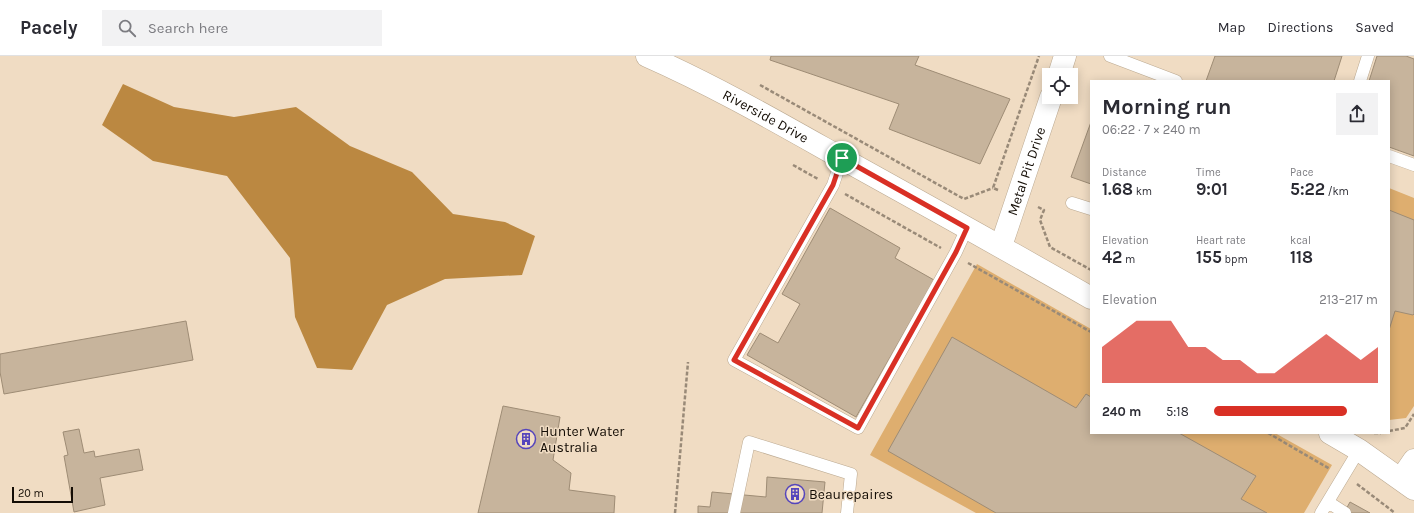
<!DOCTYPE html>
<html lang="en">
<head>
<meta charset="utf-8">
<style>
	body { margin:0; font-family:Karla,sans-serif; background:#f2f2f3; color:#2b2b33; height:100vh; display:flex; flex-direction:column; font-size:15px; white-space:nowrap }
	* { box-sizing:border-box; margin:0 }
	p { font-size:13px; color:#7c7c81 }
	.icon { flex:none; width:22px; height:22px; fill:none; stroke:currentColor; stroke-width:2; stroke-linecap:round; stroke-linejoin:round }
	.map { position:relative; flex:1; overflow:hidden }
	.panel { position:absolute; left:1090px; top:24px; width:300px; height:354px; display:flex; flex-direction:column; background:#fff; border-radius:0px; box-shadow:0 2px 10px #0003 }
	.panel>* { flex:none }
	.controls { position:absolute; left:1042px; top:12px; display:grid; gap:8px }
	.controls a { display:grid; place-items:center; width:36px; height:36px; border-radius:0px; background:#fff; box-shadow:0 2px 10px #0003; font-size:20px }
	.scale { position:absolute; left:12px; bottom:10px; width:61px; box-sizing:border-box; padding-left:4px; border:2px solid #140d05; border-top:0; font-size:11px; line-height:14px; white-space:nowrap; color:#140d05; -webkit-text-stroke:3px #f0dcc3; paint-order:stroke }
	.pin { position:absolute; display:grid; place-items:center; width:34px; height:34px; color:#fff; margin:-17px; border:2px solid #fff; border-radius:50%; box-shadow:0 1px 4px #0007 }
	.round { display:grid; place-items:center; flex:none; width:42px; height:42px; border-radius:0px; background:#f2f2f3 }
	.summary { display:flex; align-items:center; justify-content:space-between; height:68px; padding:0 12px }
	h1 { font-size:22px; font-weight:700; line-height:30px }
	.stats { display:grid; grid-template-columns:repeat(3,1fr); gap:6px; height:68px; padding:4px 12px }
	.stats div { display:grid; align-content:center }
	.stats b { font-size:17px; font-weight:700 }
	.stats small { font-size:11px; font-weight:400 }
	.stats p { font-size:11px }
	.chart { height:112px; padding:8px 12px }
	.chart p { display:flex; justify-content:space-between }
	.chart svg { width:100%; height:72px; margin-top:4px; fill:#d93025; opacity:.7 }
	ul { padding:0 12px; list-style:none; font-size:13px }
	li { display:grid; grid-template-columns:64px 48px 1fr; align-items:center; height:30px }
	li i { height:10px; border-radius:5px; background:#d93025 }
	header { display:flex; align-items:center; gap:24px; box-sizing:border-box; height:56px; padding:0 20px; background:#fff; border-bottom:1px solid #e1e1e2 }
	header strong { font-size:19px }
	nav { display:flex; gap:22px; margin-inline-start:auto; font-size:14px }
	.search { width:280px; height:36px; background:#f2f2f3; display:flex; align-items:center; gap:10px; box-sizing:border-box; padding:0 14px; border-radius:0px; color:#7c7c81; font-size:15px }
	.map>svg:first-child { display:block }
	.green { fill:#deae6f }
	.water { fill:#bb8841 }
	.building { fill:#c7b49c; stroke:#9e8c75 }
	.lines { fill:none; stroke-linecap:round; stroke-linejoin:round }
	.service-casing { stroke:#bba991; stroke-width:13 }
	.minor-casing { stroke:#bba991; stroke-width:23 }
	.path { stroke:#998a78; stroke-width:2.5; stroke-dasharray:4 2; stroke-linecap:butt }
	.service { stroke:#fff; stroke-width:12 }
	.minor { stroke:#fff; stroke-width:22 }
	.route-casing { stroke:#fff; stroke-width:8 }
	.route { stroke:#d93025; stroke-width:5 }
	.labels { text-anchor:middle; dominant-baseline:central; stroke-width:3; stroke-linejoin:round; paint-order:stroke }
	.street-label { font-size:14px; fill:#140d05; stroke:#f0dcc3 }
	.poi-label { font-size:14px; fill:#140d05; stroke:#f0dcc3; text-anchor:start }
</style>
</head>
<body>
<header>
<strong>Pacely</strong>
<div class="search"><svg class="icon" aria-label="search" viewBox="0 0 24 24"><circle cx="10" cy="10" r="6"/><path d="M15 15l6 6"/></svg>Search here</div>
<nav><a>Map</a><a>Directions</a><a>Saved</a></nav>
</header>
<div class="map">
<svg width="1414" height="457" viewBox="0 0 1414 457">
	<rect width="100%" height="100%" fill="#f0dcc3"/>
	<path class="green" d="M1389 132 1414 142V350L1406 362 1389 364Z
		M977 208 1091 273V377H1275L1332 409 1304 457H976L870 399Z"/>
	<path class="water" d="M123 28 174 51 234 61 296 51 350 90 412 116 453 158 505 166 535 180 522 219 445 223 387 249 352 314 317 312 295 261 290 202 227 120 153 105 102 69Z"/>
	<path class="building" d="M771 0H919L915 9 1010 43 980 108 889 73 899 48 770 4Z
		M1215 0H1342L1334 25H1206Z
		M1377 0H1406L1414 3V100L1389 91V25H1369Z
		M1091 66V128L1071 121Z
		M830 152 900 192 895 202 934 224 856 361 747 299 760 277 778 287 800 248 782 238Z
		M1389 154 1414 164V258L1413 259 1395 255 1389 274Z
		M186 265 193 304 4 338 0 316V298Z
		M952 281 1076 352 1086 338 1091 341V377H1179L1256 420 1241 443 1267 457H996L888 395Z
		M503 350 560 361 553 404 571 417 569 434 615 440 614 457H478Z
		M79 373 84 397 94 395 95 401 139 393 143 414 100 422 105 449 74 456 64 400 68 399 63 376Z
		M767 421 825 426 822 457H698V450L710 451 712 436 766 441Z
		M1350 446 1370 457H1344Z"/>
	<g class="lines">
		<g class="service-casing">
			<path id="service" d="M1110 0 1176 25
				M1360 25 1368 0
				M1389 100 1414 109
				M842 102 833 129 734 304 858 372 956 196 967 172
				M1072 147 1091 153
				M1328 446 1345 457
				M734 457 749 386 851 418 847 457
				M1321 457 1359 394"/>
		</g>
		<g class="minor-casing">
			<g id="minor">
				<path id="s1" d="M647 0C715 30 779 67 843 103 926 149 1009 195 1091 242"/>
				<path d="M1059 19 1065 0"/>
				<path id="s2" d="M1001 190 1051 41"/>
				<path d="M1330 377 1359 394 1414 433"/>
				<path d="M1401 423 1414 404"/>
			</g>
		</g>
		<path class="path" d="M760 29 964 143 993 132
			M793 109 818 123
			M998 134 993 132 1039 0
			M845 138 941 192
			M1038 151 1044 154 1040 164 1050 191 1091 214
			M968 207 1091 276
			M1389 375 1405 372 1414 358
			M1268 377 1330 413
			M1374 377H1381
			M1357 428 1395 457
			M675 457 688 306"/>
		<use href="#service" class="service"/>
		<use href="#minor" class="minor"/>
	</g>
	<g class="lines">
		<g class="route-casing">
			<path id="route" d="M842 102 967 172 956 196 858 372 734 304 833 129Z"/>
		</g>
		<use href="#route" class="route"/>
	</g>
	<defs>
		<g id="building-ring" transform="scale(1)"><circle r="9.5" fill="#f0dcc3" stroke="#5545bc" stroke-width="1.5"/><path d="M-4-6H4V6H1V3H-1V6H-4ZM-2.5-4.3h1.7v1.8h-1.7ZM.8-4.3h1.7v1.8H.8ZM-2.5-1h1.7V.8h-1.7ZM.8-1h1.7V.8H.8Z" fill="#5545bc"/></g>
	</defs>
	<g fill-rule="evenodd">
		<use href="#building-ring" x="526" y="383"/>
		<use href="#building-ring" x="795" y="438"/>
	</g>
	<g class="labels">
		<g class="street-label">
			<text stroke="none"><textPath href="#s1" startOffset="133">Riverside Drive</textPath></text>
			<text stroke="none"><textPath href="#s2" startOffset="79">Metal Pit Drive</textPath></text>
		</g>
		<g class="poi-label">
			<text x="540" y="375">Hunter Water<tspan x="540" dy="16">Australia</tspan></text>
			<text x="809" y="438">Beaurepaires</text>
		</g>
	</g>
</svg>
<div class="controls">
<a><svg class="icon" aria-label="locate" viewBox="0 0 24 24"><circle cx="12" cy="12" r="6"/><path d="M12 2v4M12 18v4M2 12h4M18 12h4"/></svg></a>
</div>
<div class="scale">20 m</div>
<div class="pin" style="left:842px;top:102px;background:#1e9e55"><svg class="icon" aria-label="arrive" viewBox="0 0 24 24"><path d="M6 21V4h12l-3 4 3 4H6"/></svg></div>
<section class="panel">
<div class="summary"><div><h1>Morning run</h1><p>06:22 · 7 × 240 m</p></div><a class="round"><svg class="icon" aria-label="share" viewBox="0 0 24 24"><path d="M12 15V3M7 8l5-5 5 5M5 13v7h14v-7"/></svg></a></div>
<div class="stats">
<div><p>Distance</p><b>1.68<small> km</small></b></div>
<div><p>Time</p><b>9:01</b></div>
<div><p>Pace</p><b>5:22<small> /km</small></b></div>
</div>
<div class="stats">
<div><p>Elevation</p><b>42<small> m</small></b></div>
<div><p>Heart rate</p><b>155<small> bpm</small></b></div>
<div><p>kcal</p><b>118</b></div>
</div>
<div class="chart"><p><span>Elevation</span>213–217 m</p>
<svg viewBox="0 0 160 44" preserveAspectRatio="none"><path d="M0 44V22L10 14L20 6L30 6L40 6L50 22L60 22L70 30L80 30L90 38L100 38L110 30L120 22L130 14L140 22L150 30L160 22V44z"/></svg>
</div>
<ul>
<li><b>240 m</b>5:18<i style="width:81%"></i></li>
</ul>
</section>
</div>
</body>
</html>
